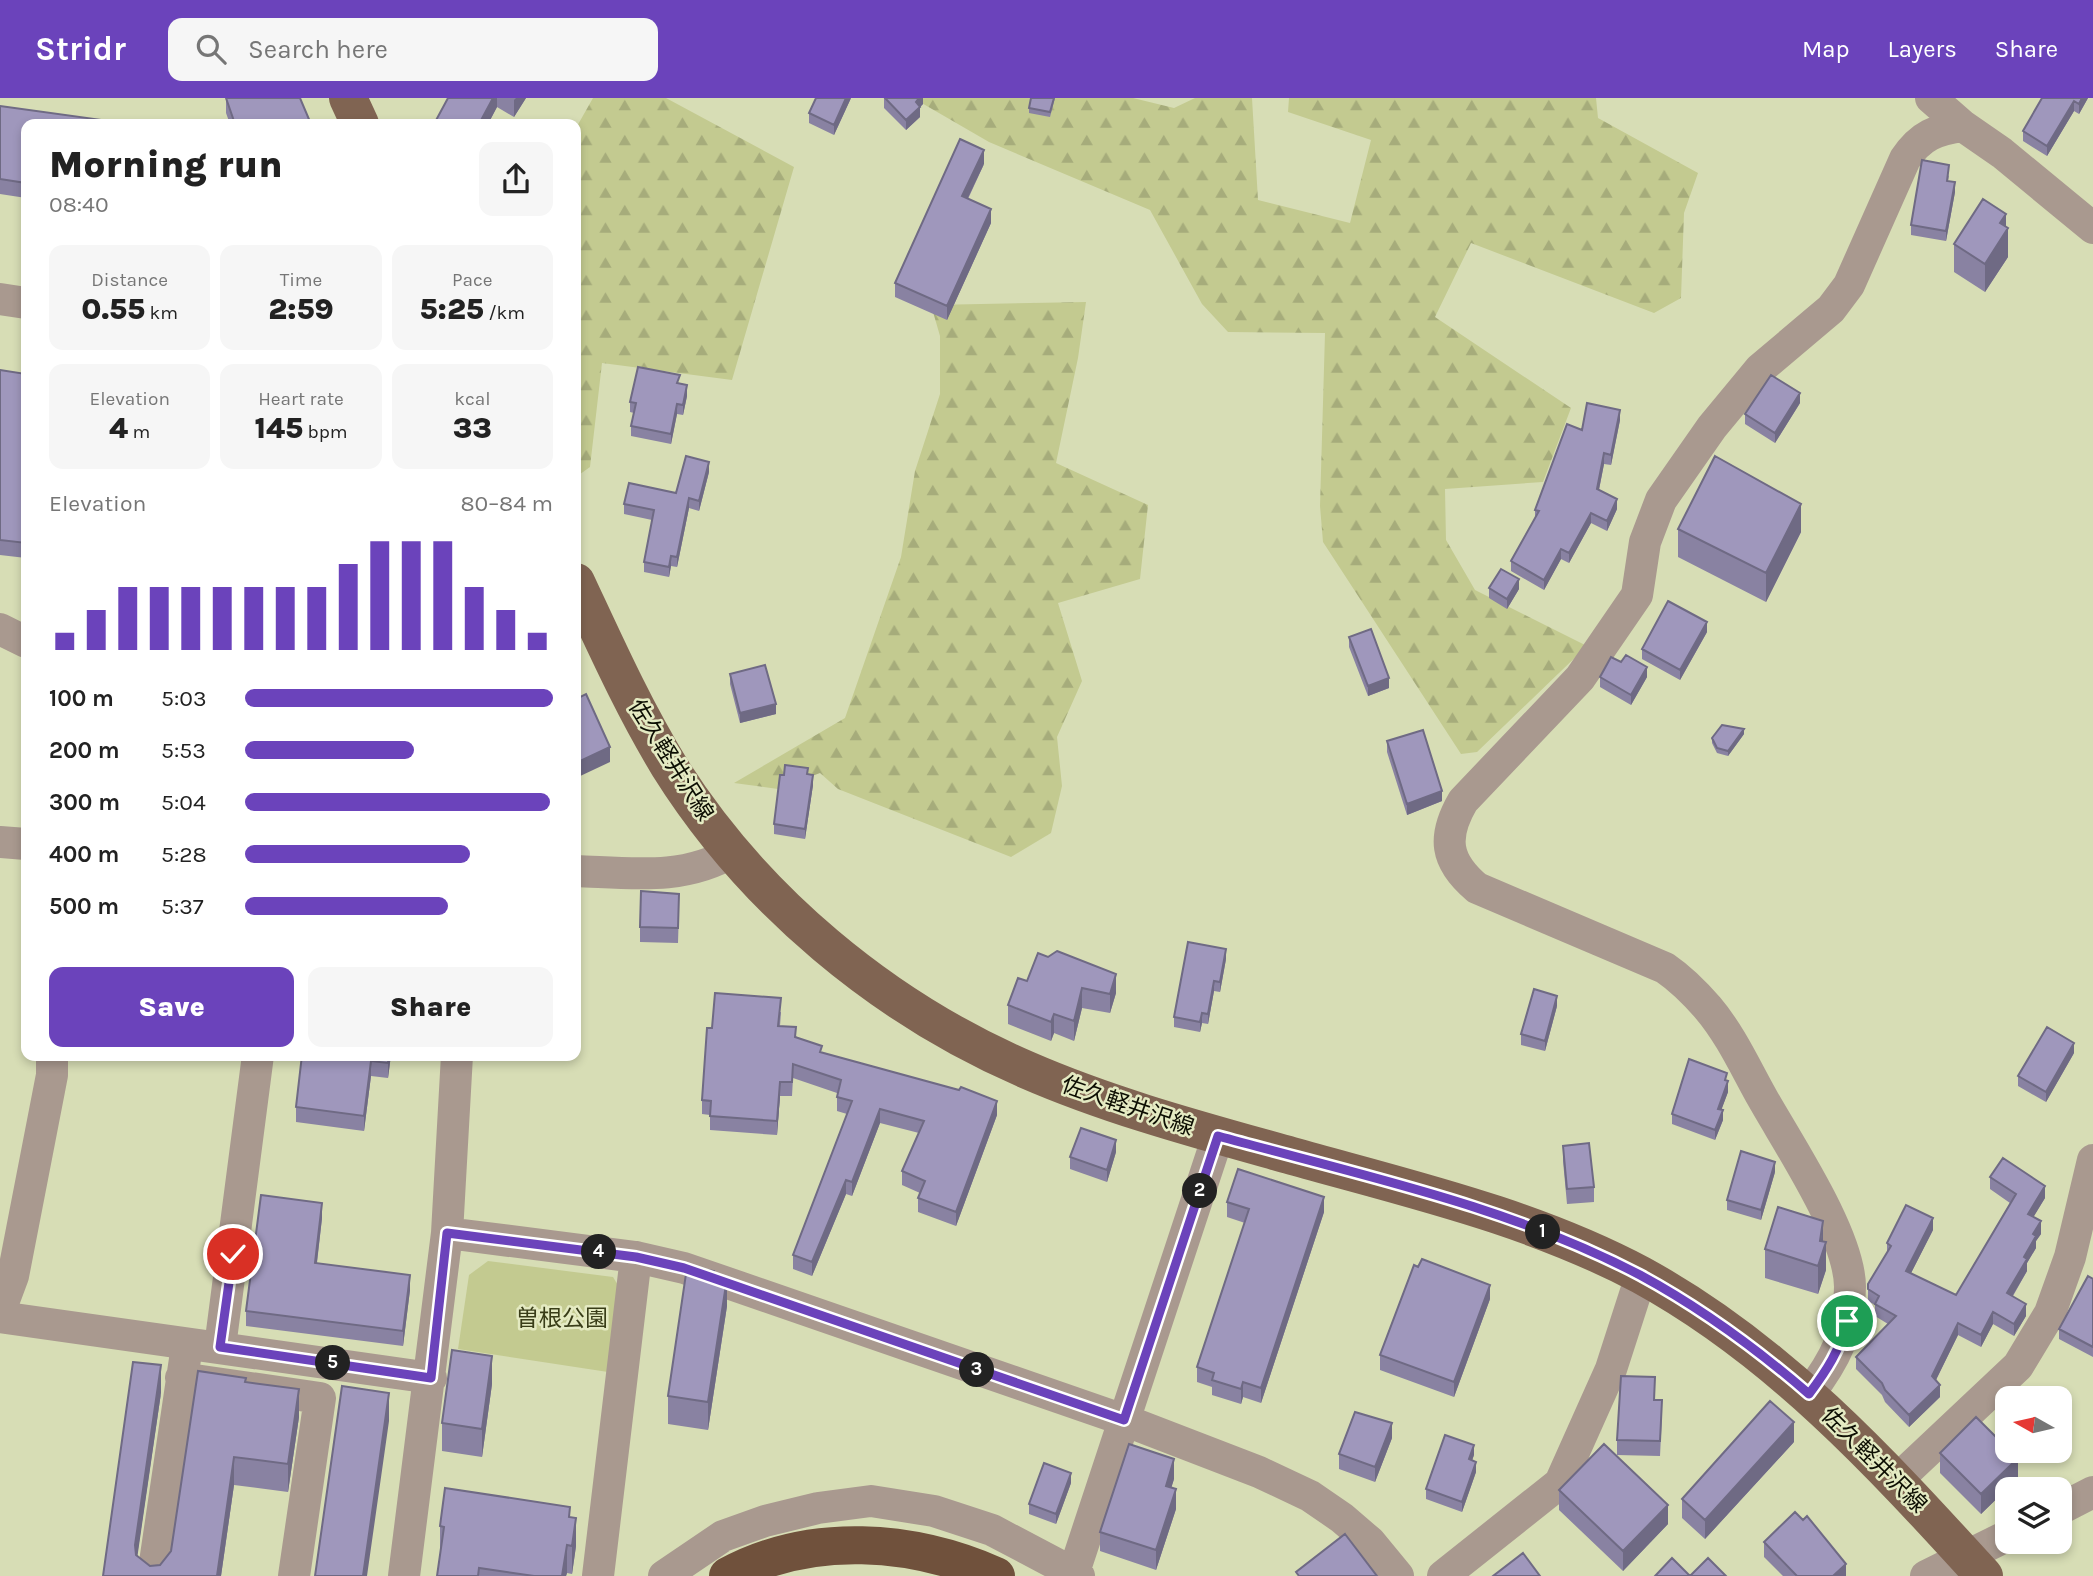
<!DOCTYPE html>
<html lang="en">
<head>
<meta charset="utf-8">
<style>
	body { margin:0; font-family:Karla,"Noto Sans JP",sans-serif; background:#f6f6f6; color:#222; height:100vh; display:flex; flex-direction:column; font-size:26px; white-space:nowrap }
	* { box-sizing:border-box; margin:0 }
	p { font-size:23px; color:#767676 }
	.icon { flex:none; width:38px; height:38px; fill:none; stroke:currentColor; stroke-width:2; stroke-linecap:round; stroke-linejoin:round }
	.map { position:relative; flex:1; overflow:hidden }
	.details { position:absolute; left:21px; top:21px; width:560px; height:942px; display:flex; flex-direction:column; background:#fff; border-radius:14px; box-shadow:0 4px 10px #0003 }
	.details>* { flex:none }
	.needle { width:46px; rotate:278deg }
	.controls { position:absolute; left:1995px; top:1288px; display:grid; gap:14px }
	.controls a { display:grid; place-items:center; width:77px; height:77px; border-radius:14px; background:#fff; box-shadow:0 4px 10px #0003; font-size:35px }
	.pin { position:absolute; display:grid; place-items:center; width:60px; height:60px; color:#fff; margin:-30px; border:4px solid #fff; border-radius:50%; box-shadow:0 2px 7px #0007 }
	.km { position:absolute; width:35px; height:35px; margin:-18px; border-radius:50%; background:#222; color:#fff; font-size:19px; line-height:35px; text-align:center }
	.round { display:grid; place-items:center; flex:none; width:74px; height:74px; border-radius:14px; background:#f6f6f6 }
	.overview { display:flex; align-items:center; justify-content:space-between; height:119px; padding:0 28px }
	h1 { font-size:38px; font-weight:800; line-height:52px }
	.figures { display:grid; grid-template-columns:repeat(3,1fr); gap:10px; height:119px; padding:7px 28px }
	.figures div { display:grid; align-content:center; border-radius:14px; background:#f6f6f6; text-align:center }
	.figures b { font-size:30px; font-weight:800 }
	.figures small { font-size:19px; font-weight:400 }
	.figures p { font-size:19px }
	.chart { height:196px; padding:14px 28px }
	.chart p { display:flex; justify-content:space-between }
	.chart svg { width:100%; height:126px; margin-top:7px; stroke:#6b43bb; stroke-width:6 }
	.cta { display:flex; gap:14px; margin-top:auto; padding:14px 28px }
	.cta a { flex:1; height:80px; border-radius:14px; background:#6b43bb; color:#fff; font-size:28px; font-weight:800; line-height:80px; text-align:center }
	.cta a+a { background:#f6f6f6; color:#222 }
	ul { padding:0 28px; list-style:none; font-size:23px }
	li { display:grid; grid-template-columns:112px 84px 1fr; align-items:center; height:52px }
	li i { height:18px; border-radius:9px; background:#6b43bb }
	header { display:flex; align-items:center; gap:42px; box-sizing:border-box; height:98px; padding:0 35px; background:#6b43bb; color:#fff }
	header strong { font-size:33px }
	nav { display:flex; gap:38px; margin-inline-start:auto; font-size:24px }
	.search { width:490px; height:63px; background:#f6f6f6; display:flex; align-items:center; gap:18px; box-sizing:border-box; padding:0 24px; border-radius:14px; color:#767676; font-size:26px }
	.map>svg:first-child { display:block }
	.forest { fill:url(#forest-firs) }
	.park { fill:#c3ca90 }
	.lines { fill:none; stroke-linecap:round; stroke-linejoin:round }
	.minor { stroke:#a9998f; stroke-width:32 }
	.major { stroke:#806452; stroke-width:38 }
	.highway { stroke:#70513c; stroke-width:38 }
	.wall { fill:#8982a2 }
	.shaded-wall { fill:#6f6a84 }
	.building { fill:#9f97bc; stroke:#6f6a84; stroke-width:2 }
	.route-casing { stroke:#fff; stroke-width:14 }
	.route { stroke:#6b43bb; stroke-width:9 }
	.labels { text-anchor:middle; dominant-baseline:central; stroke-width:5; stroke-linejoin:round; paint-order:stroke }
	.street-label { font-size:23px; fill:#0d0e03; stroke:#e4eac2 }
	.park-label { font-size:23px; fill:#393d18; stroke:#e4eac2 }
</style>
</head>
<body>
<header>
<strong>Stridr</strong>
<div class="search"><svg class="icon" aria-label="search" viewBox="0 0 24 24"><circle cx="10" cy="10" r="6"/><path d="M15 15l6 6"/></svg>Search here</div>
<nav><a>Map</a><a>Layers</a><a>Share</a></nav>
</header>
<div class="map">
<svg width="2093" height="1478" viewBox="0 0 2093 1478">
	<defs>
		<pattern id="forest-firs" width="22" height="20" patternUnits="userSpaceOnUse" patternTransform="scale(1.75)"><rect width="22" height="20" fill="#c3ca90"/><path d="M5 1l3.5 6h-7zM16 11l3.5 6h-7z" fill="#a6ac7b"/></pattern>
	</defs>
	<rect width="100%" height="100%" fill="#d7ddb5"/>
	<path class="forest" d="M593 0H666L794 69 732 282 602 265 590 369 576 379V30Z
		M913 0H1133L1174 10 1195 0H1252L1258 102 1350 125 1371 42 1288 14 1289 0H1596L1598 20 1698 75 1684 115 1681 200 1654 215 1471 145 1435 219 1571 310 1543 384 1445 391 1446 442 1475 492 1587 548 1477 654 1461 656 1323 444 1320 408 1325 235 1228 234 1202 206 1150 112 989 44Z
		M1086 204 1078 260 1056 365 1148 407 1140 481 1058 505 1082 583 1057 639 1062 688 1051 735 1011 759 838 691 820 675 778 691 734 685 845 620 901 459 915 373 940 296V238L931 207Z"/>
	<path class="park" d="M488 1163 613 1179 619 1189 608 1274 458 1251 469 1177Z"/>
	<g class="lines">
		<path class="minor" d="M1931 0 1963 28
			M0 201 26 205
			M0 531 26 544
			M0 744 26 746
			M576 773C630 775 685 783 732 754
			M447 1135 636 1159 684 1170 1124 1322 1259 1374 1310 1398 1342 1420 1370 1444 1398 1478
			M0 1213 13 1178 52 977V957
			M0 1219 431 1280
			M220 1249 258 957
			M181 1280 320 1300 294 1478
			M1809 1296C1835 1262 1850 1233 1850 1189 1850 1138 1789 1047 1763 1001 1746 971 1731 937 1708 910 1695 895 1681 881 1665 870L1477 790C1445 763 1442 739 1463 703L1580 580 1637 497 1645 444 1661 402 1712 329 1760 271 1831 211 1849 187 1905 61C1921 37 1936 32 1963 28L2002 55 2093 130
			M1897 1382 2018 1268 2050 1215 2070 1159 2093 1062
			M2060 1411 2093 1394
			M1074 1474 1218 1038
			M153 1478 185 1261
			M404 1478 447 1135 457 957
			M598 1478 636 1159
			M664 1478 723 1438 765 1423 818 1410 871 1403 934 1413 992 1432 1079 1478
			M1443 1478 1560 1385 1611 1271 1641 1178
			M1926 1478 2007 1438"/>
		<path class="major" d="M348 0 360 26
			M576 484C605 546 633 609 669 668 753 802 883 910 1027 972 1112 1009 1203 1033 1292 1058 1410 1091 1532 1119 1641 1177 1778 1252 1880 1364 1984 1478"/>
		<path class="highway" d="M728 1478C811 1433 913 1441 996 1478"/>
	</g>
	<path class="wall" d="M226 0 311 26H230L226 15Z
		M448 0H526L514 19 497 9 488 26H434Z
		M851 0 834 37 809 25V15Z
		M884 0H923V6L920 9V19L906 32 884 10Z
		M1055 0 1050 19 1029 15V10Z
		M2042 0H2088L2079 16 2074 13 2047 58 2023 43V33Z
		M0 8 102 26H26V100L0 96Z
		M984 66 968 101 991 125 947 222 895 199V185Z
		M1949 77 1948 83 1955 94 1946 143 1911 137V127Z
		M1954 146 2008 159 1985 194 1954 174Z
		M0 272 26 276V460L0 457Z
		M680 286 687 298 683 317 677 316 671 346 631 338V328L634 315 630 314V304Z
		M1800 305 1775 345 1745 326V316Z
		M1620 322 1611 367 1604 366 1599 392 1617 411 1607 433 1591 425 1569 465 1561 461 1544 492 1511 473V463L1535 420V412L1582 332Z
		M709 374 699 413 689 410 677 469 671 468 669 479 644 474V464L652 422 624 416V406L676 395Z
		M1678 431 1801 434 1766 504 1678 459Z
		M1489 490 1519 491 1507 511 1489 500Z
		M1707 534 1680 582 1642 561V551Z
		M1349 539 1389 590 1368 598 1349 549Z
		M1621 564 1647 579 1631 607 1600 589V579Z
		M730 576 776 616 740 625 730 586Z
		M1744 636 1728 658 1717 655 1712 645V640Z
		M1387 643 1442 703 1407 717 1387 654Z
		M808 677 813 687 805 741 774 736V726Z
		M679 811 678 845 640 844V829Z
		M1038 855 1116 895 1110 915 1082 910 1074 943 1054 935 1051 943 1008 926V907L1027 883Z
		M1226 861 1220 894 1214 893 1208 926 1202 925 1200 934 1174 929V919Z
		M1557 908 1545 953 1521 947V936Z
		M781 914 780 928 822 955 997 1017 956 1128 918 1114V1100L920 1095 902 1087V1073L919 1035 880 1025 852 1098 846 1096 812 1178 793 1171V1157L847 1016 837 1013V995L793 980 792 998H780L777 1037 710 1032V1017L702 1016V1002L712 930Z
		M2074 955 2046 1004 2018 988V978Z
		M302 957H391L388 980 371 978 364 1033 296 1024V1009Z
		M1727 983 1728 994 1721 1012 1723 1022 1715 1042 1672 1026V1016Z
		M1563 1048 1594 1089V1104L1567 1106 1563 1063Z
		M1116 1054 1107 1084 1070 1071V1059Z
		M1775 1074 1761 1122 1727 1112V1102Z
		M1990 1079 2045 1100 2033 1119 2041 1136 2036 1143V1150L2027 1165V1173L2013 1198 2026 1218 2014 1238 1993 1226 1981 1249 1958 1237 1936 1282 1940 1299 1909 1329 1885 1304 1882 1297 1856 1271V1259L1888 1226 1875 1218V1207L1868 1203V1186L1887 1155V1145L1933 1132 1911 1175 1956 1197 2010 1105 1990 1091Z
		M1227 1104 1324 1114 1261 1305 1243 1299 1241 1306 1212 1297V1289L1197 1284V1269L1245 1125 1227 1119Z
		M322 1120 317 1165 410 1192 403 1248 246 1228V1213Z
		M1823 1143 1826 1172 1818 1196 1765 1180V1151Z
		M714 1178 727 1208 708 1332 668 1326V1298Z
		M2093 1181V1259L2059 1241V1231Z
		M1490 1201 1454 1299 1380 1272V1257Z
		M246 1284 299 1319 288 1394 234 1387 221 1478H103L161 1295 137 1458 150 1468 160 1467 171 1453Z
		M492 1286 482 1359 442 1353V1325Z
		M1662 1317 1660 1358 1617 1357V1342Z
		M1392 1340 1375 1384 1339 1371V1356Z
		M1794 1344 1705 1441 1682 1420V1401Z
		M1940 1355 2018 1380 1981 1416 1940 1375Z
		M1474 1357 1472 1362 1476 1374 1462 1414 1426 1401V1391Z
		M1174 1381 1171 1390 1176 1411 1156 1472 1100 1453V1434Z
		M1071 1385 1056 1426 1029 1416V1406Z
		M1559 1392 1668 1426 1623 1473 1559 1412Z
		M570 1419 576 1448 572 1476 567 1475 566 1478H437L440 1456V1428Z
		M1764 1444 1846 1478H1783L1764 1459Z"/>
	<path class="shaded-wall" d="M493 0H497V9L488 26H479Z
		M516 0H526L514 19V2Z
		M846 0H851L834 37V27Z
		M919 0H923V6L920 9V19L906 32V22L916 4Z
		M2082 0H2088L2079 16V6Z
		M2074 3V13L2047 58V48Z
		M984 52V66L962 112V98Z
		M1955 84V94L1946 143V133Z
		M991 111V125L947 222V208Z
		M2006 116V134L2008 130V159L1985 194V166L2000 125Z
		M687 287V298L683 317V307Z
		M1800 295V305L1775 345V335Z
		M677 306V316L671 346V336Z
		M1620 312V322L1611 367V357Z
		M1604 355V366L1597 401V391Z
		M709 364V374L699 413V403Z
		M689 400V410L677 469V459Z
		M1617 401V411L1607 433V423Z
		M1801 406V434L1766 504V475Z
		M1591 415V425L1569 465V455Z
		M1561 451V461L1544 492V482Z
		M671 458V468L669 479V469Z
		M1519 481V491L1507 511V501Z
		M1707 524V534L1680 582V572Z
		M1647 569V579L1631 607V597Z
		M1389 580V590L1368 598V588Z
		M776 606V616L740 625V615Z
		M1744 631V636L1728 658V653Z
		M610 649V664L576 680V665Z
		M813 677V687L805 741V731Z
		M1442 693V703L1407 717V706Z
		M1226 851V861L1220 894V884Z
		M1116 876V895L1110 915V896Z
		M1214 883V893L1208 926V916Z
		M1082 890V910L1074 943V923Z
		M1557 898V908L1545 953V943Z
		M1202 915V925L1200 934V924Z
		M1054 916V935L1051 943V924Z
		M2074 945V955L2046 1004V994Z
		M389 957H391L388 980V965Z
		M371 963V978L364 1033V1018Z
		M1728 983V994L1718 1021V1011Z
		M780 984V998L777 1037V1023Z
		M997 1003V1017L956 1128V1114Z
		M880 1011V1025L852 1098V1084Z
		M1723 1012V1022L1715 1042V1032Z
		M1116 1042V1054L1107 1084V1072Z
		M1775 1064V1074L1761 1122V1112Z
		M846 1082V1096L812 1178V1164Z
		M2045 1088V1100L2028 1128V1116Z
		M1324 1099V1114L1261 1305V1290Z
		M322 1105V1120L315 1180V1165Z
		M1933 1120V1132L1906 1185V1173Z
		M1823 1123V1151L1826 1144V1172L1818 1196V1168Z
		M2041 1123V1136L2036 1143V1150L2027 1165V1173L2007 1207V1195L2033 1136Z
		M410 1177V1192L403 1248V1233Z
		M727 1180V1208L708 1332V1304Z
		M1490 1187V1201L1454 1299V1284Z
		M2026 1206V1218L2014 1238V1226Z
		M1993 1214V1226L1981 1249V1237Z
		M1958 1225V1237L1932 1290V1278Z
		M492 1258V1286L482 1359V1331Z
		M161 1267V1295L135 1475V1447Z
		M1243 1284V1299L1241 1306V1291Z
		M1940 1287V1299L1909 1329V1317Z
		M299 1291V1319L288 1394V1366Z
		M389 1295V1323L367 1478H363Z
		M1794 1324V1344L1705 1441V1422Z
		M1392 1325V1340L1375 1384V1369Z
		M1474 1347V1357L1469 1371V1361Z
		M234 1359V1387L221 1478H217Z
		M2018 1360V1380L1981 1416V1396Z
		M1174 1361V1381L1166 1407V1388Z
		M1476 1364V1374L1462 1414V1404Z
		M1071 1375V1385L1056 1426V1416Z
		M1176 1391V1411L1156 1472V1452Z
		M1668 1407V1426L1623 1473V1453Z
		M576 1420V1448L572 1476V1448Z
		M567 1447V1475L566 1478H562Z
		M1846 1466V1478H1833Z"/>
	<path class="building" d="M226 0H300L311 26H235Z
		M448 0H493L479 26H434Z
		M816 0H846L834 27 809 15Z
		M885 0H919L916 4 920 9 906 22Z
		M1031 0H1054L1050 14 1029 10Z
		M2042 0H2082L2079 6 2074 3 2047 48 2023 33Z
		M0 8 102 22V26H26V85L0 81Z
		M960 41 984 52 962 98 991 111 947 208 895 185Z
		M1922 62 1949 67 1947 83 1955 84 1946 133 1911 127Z
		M1983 101 2006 116 2000 125 2008 130 1985 166 1954 146Z
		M638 269 680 277 677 285 687 287 683 307 677 306 671 336 631 328 636 305 630 304Z
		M0 272 26 276V445L0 442Z
		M1771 277 1800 295 1775 335 1745 316Z
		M1587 305 1620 312 1611 357 1604 355 1597 391 1617 401 1607 423 1591 415 1569 455 1561 451 1544 482 1511 463 1539 413 1535 412 1567 326 1582 332Z
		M686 358 709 364 699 403 689 400 677 459 671 458 669 469 644 464 654 412 624 406 629 385 676 395Z
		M1715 358 1801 406 1766 475 1678 431Z
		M1501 471 1519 481 1507 501 1489 490Z
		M1668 503 1707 524 1680 572 1642 551Z
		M1371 531 1389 580 1368 588 1349 539Z
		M1626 557 1647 569 1631 597 1600 579 1611 559 1621 564Z
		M765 567 776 606 740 615 730 576Z
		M586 596 610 649 576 665V601Z
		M1722 627 1744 631 1728 653 1717 650 1712 640Z
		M1423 632 1442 693 1407 706 1387 643Z
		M785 667 808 670 807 676 813 677 805 731 774 726 780 677H784Z
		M641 793 679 796 678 830 640 829Z
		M1188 844 1226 851 1220 884 1214 883 1208 916 1202 915 1200 924 1174 919Z
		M1057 853 1116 876 1110 896 1082 890 1074 923 1054 916 1051 924 1008 907 1018 880 1027 883 1038 855 1048 859Z
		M1534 891 1557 898 1545 943 1521 936Z
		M715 895 781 900 778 928 796 929 795 939 822 948 820 954 959 992 961 989 997 1003 956 1114 918 1100 925 1083 902 1073 924 1023 880 1011 852 1084 846 1082 812 1164 793 1157 852 1003 837 999 841 982 793 966 792 984H780L777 1023 710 1018 711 1003 702 1002 707 930H712Z
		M2047 929 2074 945 2046 994 2018 978Z
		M302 957H389L388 965 371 963 364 1018 296 1009Z
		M1689 961 1727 975 1725 982 1728 983 1718 1011 1723 1012 1715 1032 1672 1016Z
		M1081 1030 1116 1042 1107 1072 1070 1059Z
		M1589 1045 1594 1089 1567 1091 1563 1048Z
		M1741 1053 1775 1064 1761 1112 1727 1102Z
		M2003 1060 2045 1088 2028 1116 2041 1123 2033 1136 2036 1138 2024 1159 2027 1161 2007 1195 2026 1206 2014 1226 1993 1214 1981 1237 1958 1225 1932 1278 1940 1287 1909 1317 1885 1292 1882 1285 1856 1259 1896 1218 1875 1206 1879 1198 1868 1191V1186L1891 1148 1887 1145 1906 1107 1933 1120 1906 1173 1956 1197 2016 1096 1990 1079Z
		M1238 1071 1324 1099 1261 1290 1243 1284 1241 1291 1212 1282 1214 1275 1197 1269 1249 1111 1227 1104Z
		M261 1097 322 1105 315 1165 410 1177 403 1233 246 1213Z
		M1778 1109 1823 1123 1820 1143 1826 1144 1818 1168 1765 1151Z
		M1422 1161 1490 1187 1454 1284 1380 1257 1414 1167 1418 1169Z
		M687 1169 714 1173 713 1178 727 1180 708 1304 668 1298Z
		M2088 1178 2093 1181V1249L2059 1231Z
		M452 1252 492 1258 482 1331 442 1325Z
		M133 1264 161 1267 135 1447 136 1457 150 1468 160 1467 171 1453 198 1273 246 1280 245 1284 299 1291 288 1366 234 1359 217 1478H103Z
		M1621 1278 1655 1279 1654 1302H1662L1660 1343 1617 1342Z
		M342 1288 389 1295 363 1478H315Z
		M1770 1303 1794 1324 1705 1422 1682 1401Z
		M1355 1314 1392 1325 1375 1369 1339 1356Z
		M1976 1319 2007 1350V1353H2010L2018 1360 1981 1396 1940 1355Z
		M1445 1337 1474 1347 1469 1361 1476 1364 1462 1404 1426 1391Z
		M1129 1346 1174 1361 1166 1388 1176 1391 1156 1452 1100 1434Z
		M1604 1346 1668 1407 1623 1453 1559 1392Z
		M1044 1365 1071 1375 1056 1416 1029 1406Z
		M445 1390 570 1409 569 1419 576 1420 572 1448 567 1447 562 1478H534L479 1470 478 1478H437L444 1429 440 1428Z
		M1795 1414 1803 1422 1807 1418 1846 1466 1833 1478H1797L1764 1444Z
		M1345 1436 1377 1478H1299L1296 1474Z
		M1523 1455 1540 1478H1493Z
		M1672 1460 1690 1478 1708 1460 1726 1478H1655Z"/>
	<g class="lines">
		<g class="route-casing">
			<path id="route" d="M233 1156 220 1249 431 1280 447 1135 636 1159 684 1170 1124 1322 1218 1038C1360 1077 1509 1108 1640 1177 1701 1210 1757 1251 1809 1296 1827 1272 1840 1252 1847 1223"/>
		</g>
		<use href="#route" class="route"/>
	</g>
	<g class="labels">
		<g class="street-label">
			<text transform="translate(671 662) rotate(58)">佐久軽井沢線</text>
			<text transform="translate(1128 1008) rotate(19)">佐久軽井沢線</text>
			<text transform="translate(1874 1362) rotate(45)">佐久軽井沢線</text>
		</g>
		<g class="park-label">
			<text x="562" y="1220">曽根公園</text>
		</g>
	</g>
</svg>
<div class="controls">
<a><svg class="needle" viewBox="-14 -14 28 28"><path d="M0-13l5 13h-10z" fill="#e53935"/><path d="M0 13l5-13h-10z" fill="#767676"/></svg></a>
<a><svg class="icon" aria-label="layers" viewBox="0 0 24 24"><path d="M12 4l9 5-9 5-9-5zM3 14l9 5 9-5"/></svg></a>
</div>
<div class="pin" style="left:1847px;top:1223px;background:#1e9e55"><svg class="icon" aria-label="arrive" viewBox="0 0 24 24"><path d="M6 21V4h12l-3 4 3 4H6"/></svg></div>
<div class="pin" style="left:233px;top:1156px;background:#d93025"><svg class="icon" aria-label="check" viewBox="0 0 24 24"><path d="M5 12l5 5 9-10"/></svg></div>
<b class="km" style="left:1543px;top:1134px">1</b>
<b class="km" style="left:1200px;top:1093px">2</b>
<b class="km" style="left:977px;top:1272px">3</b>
<b class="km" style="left:599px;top:1154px">4</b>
<b class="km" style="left:333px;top:1265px">5</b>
<section class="details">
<div class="overview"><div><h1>Morning run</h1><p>08:40</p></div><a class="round"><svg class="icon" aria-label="share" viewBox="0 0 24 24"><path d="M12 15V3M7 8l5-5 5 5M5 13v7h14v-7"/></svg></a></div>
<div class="figures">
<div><p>Distance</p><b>0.55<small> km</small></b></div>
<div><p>Time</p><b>2:59</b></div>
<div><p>Pace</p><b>5:25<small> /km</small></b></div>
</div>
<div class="figures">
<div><p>Elevation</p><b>4<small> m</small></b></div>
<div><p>Heart rate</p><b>145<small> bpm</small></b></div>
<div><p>kcal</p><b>33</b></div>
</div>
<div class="chart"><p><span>Elevation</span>80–84 m</p>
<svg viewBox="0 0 160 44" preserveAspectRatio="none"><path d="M5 44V38M15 44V30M25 44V22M35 44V22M45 44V22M55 44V22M65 44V22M75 44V22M85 44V22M95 44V14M105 44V6M115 44V6M125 44V6M135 44V22M145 44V30M155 44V38"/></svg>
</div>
<ul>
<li><b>100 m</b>5:03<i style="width:100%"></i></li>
<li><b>200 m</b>5:53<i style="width:55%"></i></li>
<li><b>300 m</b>5:04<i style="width:99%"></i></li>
<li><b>400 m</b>5:28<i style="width:73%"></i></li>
<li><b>500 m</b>5:37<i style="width:66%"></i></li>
</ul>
<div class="cta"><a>Save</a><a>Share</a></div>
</section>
</div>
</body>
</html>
